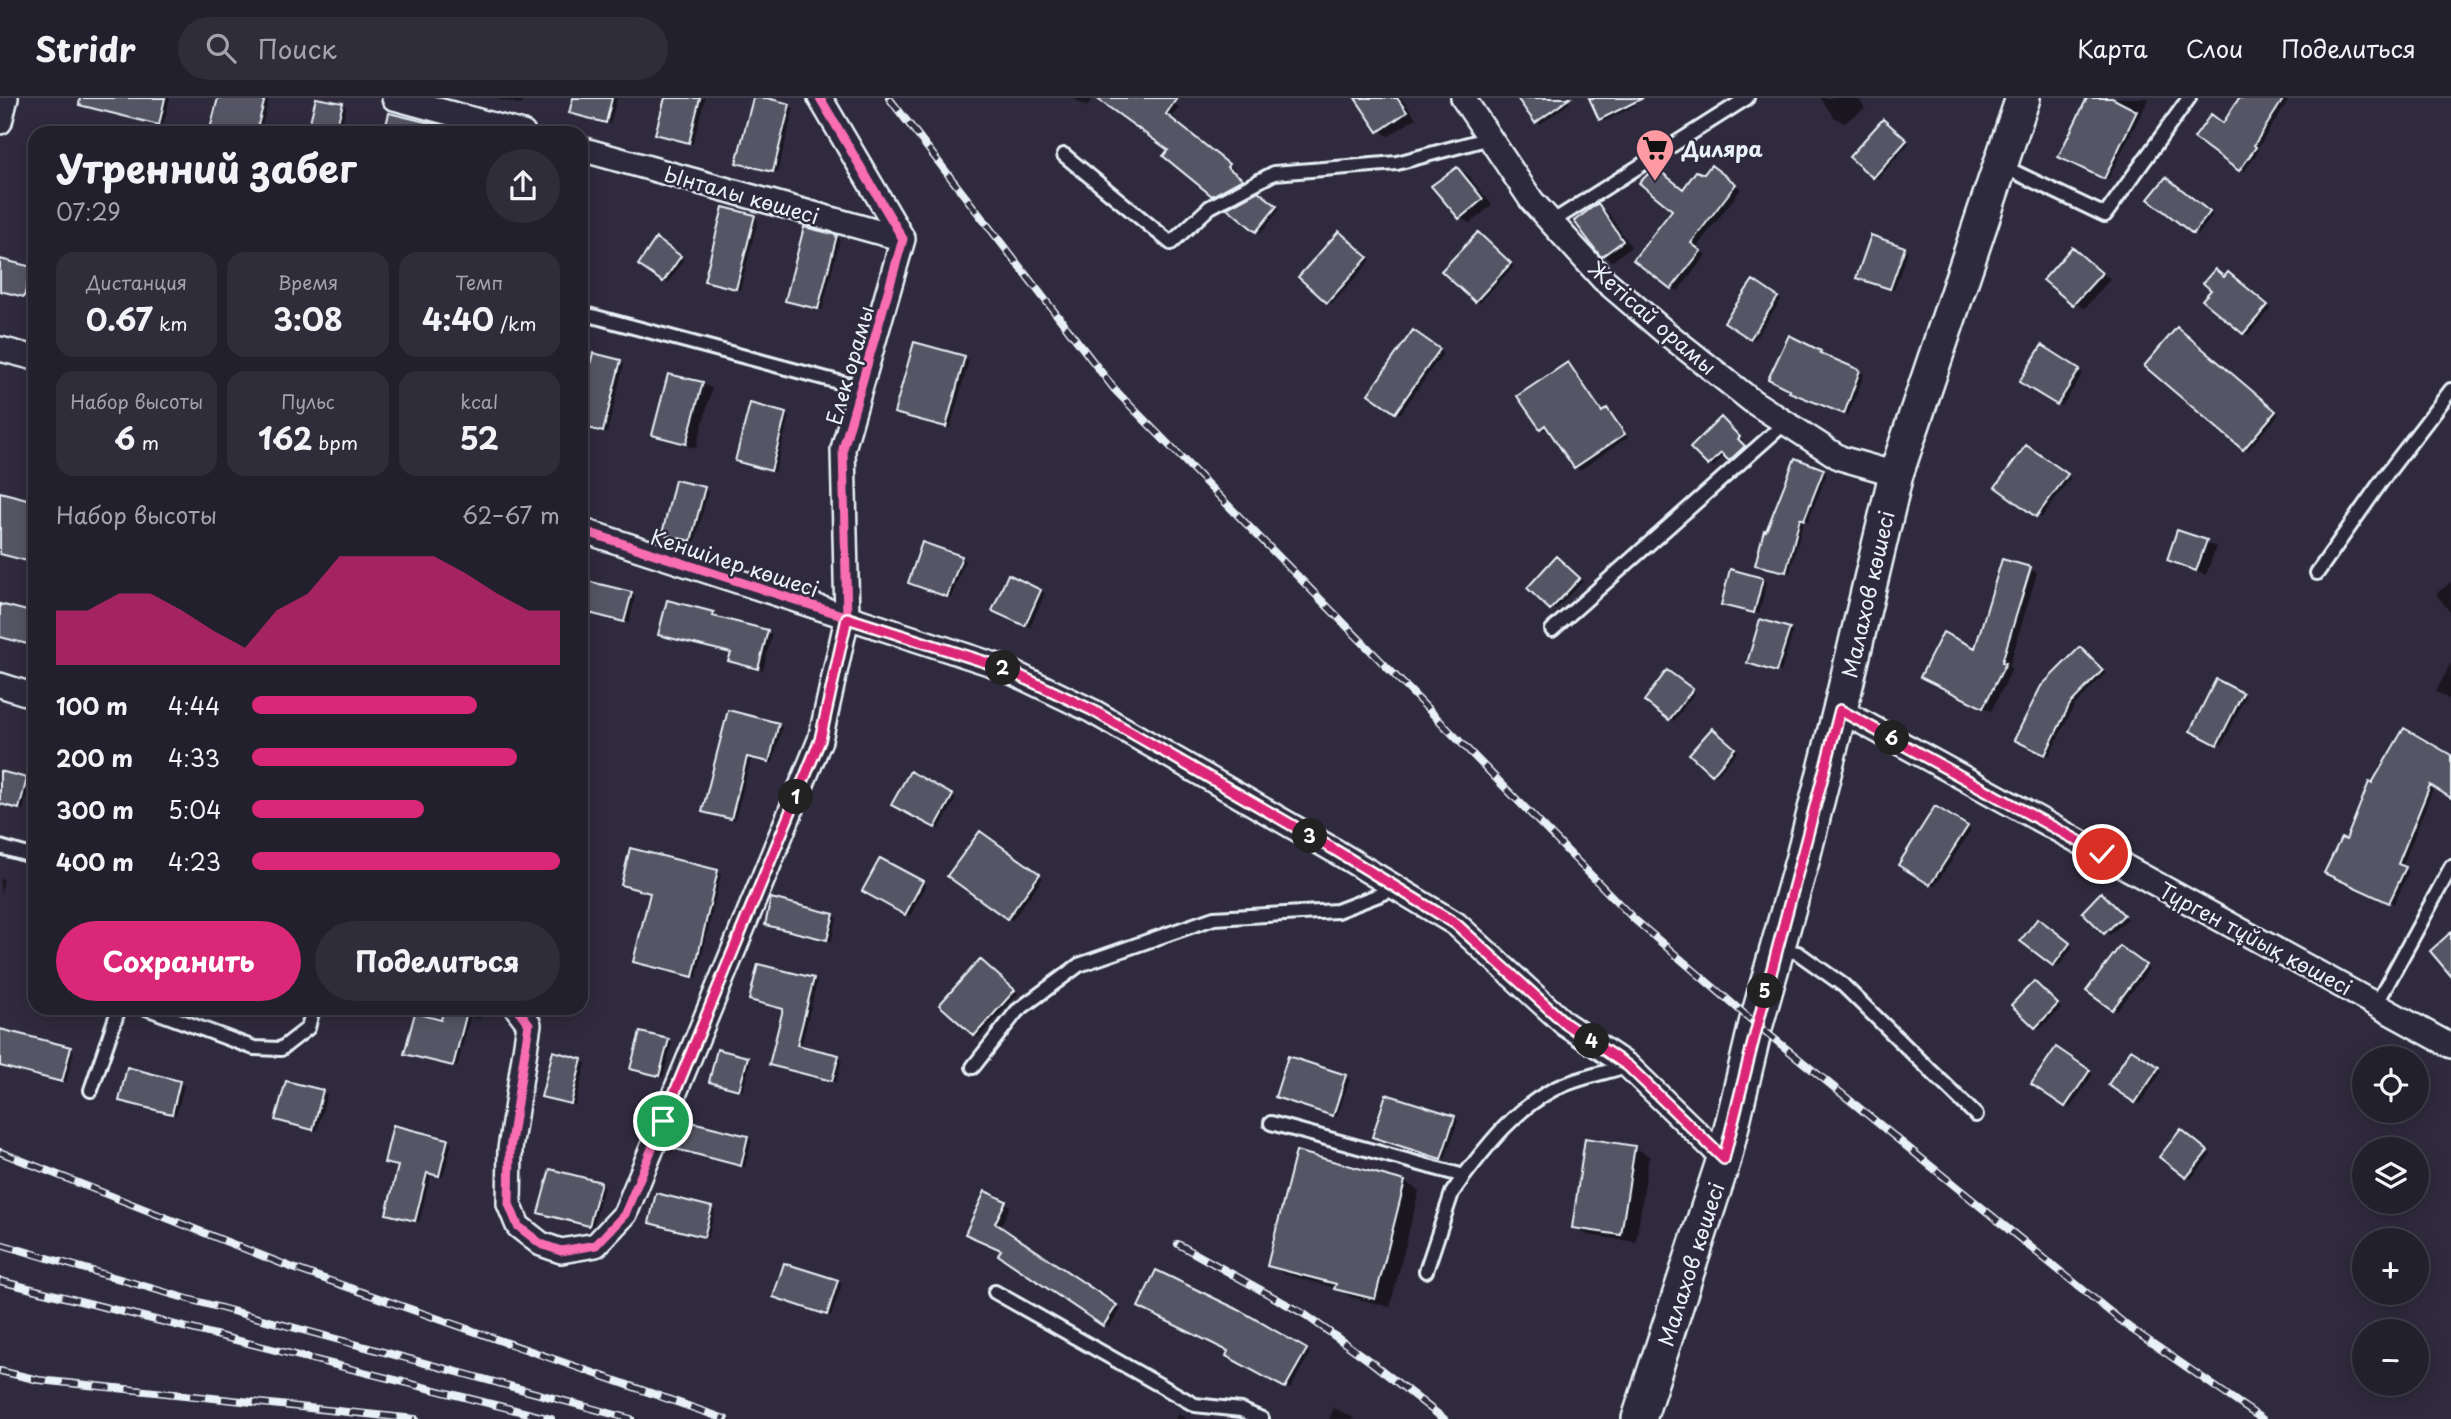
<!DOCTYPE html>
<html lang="ru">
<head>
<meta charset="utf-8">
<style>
	body { margin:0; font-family:"Playpen Sans",sans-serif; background:#2f2d3a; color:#f1f3f6; height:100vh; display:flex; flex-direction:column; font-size:26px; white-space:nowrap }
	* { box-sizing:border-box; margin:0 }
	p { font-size:23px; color:#a3a3aa }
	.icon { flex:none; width:38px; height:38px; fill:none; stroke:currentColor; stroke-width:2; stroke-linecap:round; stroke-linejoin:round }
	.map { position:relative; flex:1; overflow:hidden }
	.sheet { position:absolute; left:28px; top:28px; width:560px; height:889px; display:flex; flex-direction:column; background:#23202e; border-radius:21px; box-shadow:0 4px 18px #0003,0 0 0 2px #403e4a }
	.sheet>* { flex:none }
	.buttons { position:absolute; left:2352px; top:948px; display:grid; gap:14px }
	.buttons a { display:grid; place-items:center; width:77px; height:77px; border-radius:50%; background:#23202e; box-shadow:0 4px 18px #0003,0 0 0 2px #403e4a; font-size:35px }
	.pin { position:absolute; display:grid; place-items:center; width:60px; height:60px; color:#fff; margin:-30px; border:4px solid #fff; border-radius:50%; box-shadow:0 2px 7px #0007 }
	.km { position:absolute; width:35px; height:35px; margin:-18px; border-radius:50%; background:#222; color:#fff; font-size:19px; line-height:35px; text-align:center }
	.round { display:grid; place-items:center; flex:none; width:74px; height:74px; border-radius:37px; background:#2f2d3a }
	.summary { display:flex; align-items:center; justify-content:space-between; height:119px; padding:0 28px }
	h1 { font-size:38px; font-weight:700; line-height:52px }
	.figures { display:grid; grid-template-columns:repeat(3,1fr); gap:10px; height:119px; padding:7px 28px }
	.figures div { display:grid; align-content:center; border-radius:18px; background:#2f2d3a; text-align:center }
	.figures b { font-size:30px; font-weight:700 }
	.figures small { font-size:19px; font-weight:400 }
	.figures p { font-size:19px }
	.chart { height:196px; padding:14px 28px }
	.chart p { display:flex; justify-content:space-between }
	.chart svg { width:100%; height:126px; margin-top:7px; fill:#db2777; opacity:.7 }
	.cta { display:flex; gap:14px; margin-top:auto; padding:14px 28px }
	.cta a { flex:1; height:80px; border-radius:42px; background:#db2777; color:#fff; font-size:28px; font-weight:700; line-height:80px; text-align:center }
	.cta a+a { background:#2f2d3a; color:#f1f3f6 }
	ul { padding:0 28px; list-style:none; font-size:23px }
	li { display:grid; grid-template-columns:112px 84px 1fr; align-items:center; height:52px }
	li i { height:18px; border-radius:9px; background:#db2777 }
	header { display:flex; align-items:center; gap:42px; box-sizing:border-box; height:98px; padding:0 35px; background:#23202e; border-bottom:2px solid #403e4a }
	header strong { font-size:33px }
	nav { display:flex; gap:38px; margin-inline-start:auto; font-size:24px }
	.search { width:490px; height:63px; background:#2f2d3a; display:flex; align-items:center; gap:18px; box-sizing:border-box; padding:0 24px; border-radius:38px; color:#a3a3aa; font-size:26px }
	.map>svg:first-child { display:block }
	.shadow { fill:#0007 }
	.building { fill:#575565; stroke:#e8f1f8; stroke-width:2 }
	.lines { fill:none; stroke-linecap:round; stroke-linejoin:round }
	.lane-casing { stroke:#e8f1f8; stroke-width:18 }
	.street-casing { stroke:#e8f1f8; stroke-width:28 }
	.secondary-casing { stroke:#e8f1f8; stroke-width:38 }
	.lane { stroke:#2f2a3d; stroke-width:12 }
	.street { stroke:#2f2a3d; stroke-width:23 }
	.secondary { stroke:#2f2a3d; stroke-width:33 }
	.rail-casing { stroke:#e8f1f8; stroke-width:8 }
	.rail { stroke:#2f2a3d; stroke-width:5; stroke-dasharray:16; stroke-linecap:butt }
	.cycleway-casing { stroke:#2f2a3d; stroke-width:13 }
	.cycleway { stroke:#f96db3; stroke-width:9 }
	.route-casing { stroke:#fff; stroke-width:14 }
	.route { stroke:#db2777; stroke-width:9 }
	.labels { text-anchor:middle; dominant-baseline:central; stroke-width:5; stroke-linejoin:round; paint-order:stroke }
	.poi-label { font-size:21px; font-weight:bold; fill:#e8f1f8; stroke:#2f2a3d; text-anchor:start }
	.street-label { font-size:21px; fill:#e8f1f8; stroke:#2f2a3d }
</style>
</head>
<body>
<header>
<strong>Stridr</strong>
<div class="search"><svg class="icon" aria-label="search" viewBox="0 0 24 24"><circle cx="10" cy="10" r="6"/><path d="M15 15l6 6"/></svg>Поиск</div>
<nav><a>Карта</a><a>Слои</a><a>Поделиться</a></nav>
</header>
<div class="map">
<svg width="2451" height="1321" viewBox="0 0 2451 1321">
	<rect width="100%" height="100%" fill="#2f2a3d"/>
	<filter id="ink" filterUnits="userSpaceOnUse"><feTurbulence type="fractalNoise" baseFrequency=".0143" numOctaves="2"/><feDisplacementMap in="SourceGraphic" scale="14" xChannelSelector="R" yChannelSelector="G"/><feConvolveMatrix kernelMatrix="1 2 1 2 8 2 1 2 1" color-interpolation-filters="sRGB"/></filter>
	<g filter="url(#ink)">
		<path class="shadow" d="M113 0H170L163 28 114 15Z
			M219 0H269L260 35H210Z
			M495 0H523L522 7Z
			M574 0H617L610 26 571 14Z
			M666 0H705L693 46 661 38Z
			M755 0 794 10 777 75 742 66Z
			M1073 0H1093L1087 9Z
			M1099 0H1166L1179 9 1171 20 1234 71 1232 73 1247 85 1220 100 1213 96 1171 51Z
			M1373 0H1401L1416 20 1389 38 1379 33Z
			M1519 0H1566L1570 5 1540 26Z
			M1591 0H1632L1636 7 1605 23 1601 20Z
			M1820 0H1858L1865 10 1844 25 1834 19Z
			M2089 0H2149L2108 81 2060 58Z
			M2241 0H2290L2257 51 2259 52 2244 74 2240 71 2224 27Z
			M342 6 346 9 340 35H309Z
			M1888 26 1909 45 1878 81 1874 79Z
			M1457 71 1467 76 1492 107 1470 125 1460 120 1434 88Z
			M1717 72 1741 91 1696 150 1706 157 1678 193 1635 162 1674 111 1684 93 1704 78Z
			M35 82V111L28 107Z
			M2170 84 2213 117 2198 137 2194 134Z
			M581 91 586 94 581 112Z
			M1263 98 1280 111 1261 135 1257 133Z
			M1598 107 1607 113 1631 149 1612 163 1603 157Z
			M754 119 758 121 740 192 710 184Z
			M1344 137 1371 162 1332 206 1328 203Z
			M1482 138 1514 168 1480 205 1476 202Z
			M836 139 840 141 822 212 791 204Z
			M656 142 684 161 668 185 640 166Z
			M1904 151 1908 153 1894 192 1863 181Z
			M2072 151 2110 181 2084 211 2046 182Z
			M0 163 35 173 28 200 0 193Z
			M2232 179 2271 210 2248 237 2244 235 2225 180Z
			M1753 184 1781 202 1754 242 1727 223Z
			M2181 234 2279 316 2248 352 2244 350Z
			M1413 235 1443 255 1400 316 1371 296Z
			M2042 250 2083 275 2062 308 2021 283Z
			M1820 254 1824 256 1823 259 1864 276 1848 317 1795 296Z
			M964 260 969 262 950 330 900 316Z
			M620 264 624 266 607 335 581 328V310Z
			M1568 266 1572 268 1603 315 1607 312 1611 315 1628 339 1580 372 1575 369 1548 330 1545 332 1541 329Z
			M670 278 703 286 712 291 696 350 664 342 654 336Z
			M785 316 789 319 775 374 737 363Z
			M1722 321 1743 342 1741 344 1748 351 1734 364 1725 357 1713 369 1709 366Z
			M2031 351 2071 380 2041 420 1998 389Z
			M1796 362 1827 375 1808 423 1804 421 1790 475 1761 468 1767 435Z
			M704 391 708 393 695 444 668 437Z
			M2178 434 2216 449 2206 477 2169 462Z
			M961 460 965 462 951 500 914 486Z
			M1560 463 1583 483 1555 512 1551 510Z
			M2030 471 2037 475 2009 569 2012 571 1991 613 1930 582 1976 553Z
			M1731 474 1767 484 1759 516 1727 508Z
			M1009 478 1045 495 1030 529 998 515Z
			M2451 484V515L2436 496Z
			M631 496 635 498 629 525 582 512Z
			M713 516 717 518 716 520 772 536 763 572 735 565 731 563 732 556 664 538Z
			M1789 532 1793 534 1781 574 1753 566Z
			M2084 553 2106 575 2074 608 2049 658 2016 641Z
			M2451 565V602L2436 594Z
			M1671 576 1695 594 1674 623 1670 620Z
			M2217 583 2246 598 2222 647 2192 633Z
			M730 614 782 629 773 665 751 660 735 722 708 715Z
			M1716 634 1738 653 1717 677 1713 675Z
			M2451 659V698L2434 688 2402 769 2409 773 2394 806 2331 777 2347 745Z
			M0 675 30 684 23 712 0 706Z
			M910 676 956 701 939 731 894 706Z
			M1936 710 1971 732 1935 788 1900 766Z
			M984 737 1043 780 1012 822 950 777Z
			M881 762 926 787 910 818 864 793Z
			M717 774 721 776 697 880 639 865Z
			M0 780 4 782 0 796Z
			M2106 799 2127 821 2110 837 2085 814Z
			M833 817 837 820 831 843 771 828Z
			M2043 825 2073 849 2058 869 2054 867Z
			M2125 853 2149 871 2117 913 2113 910Z
			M984 865 1018 895 979 939 975 937Z
			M813 882 817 884 801 949 842 961 836 984 771 967 785 911 751 901Z
			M2035 885 2061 910 2040 931 2036 929Z
			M446 910H483L480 921 470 919 457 969 411 957 442 924Z
			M0 933 74 953 66 985 0 968Z
			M668 943 672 945 663 979 636 972Z
			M2056 951 2093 976 2070 1010 2033 985Z
			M2132 954 2162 973 2140 1006 2110 987Z
			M554 956 586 965 575 1007 547 1000Z
			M747 960 751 963 743 993 711 983Z
			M1289 961 1350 981 1337 1019 1281 1001Z
			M128 971 184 987 176 1017 125 1004Z
			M287 985 327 996 317 1033 277 1022Z
			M2417 985 2429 994 2417 1011Z
			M2390 1013H2415L2407 1025Z
			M1454 1019 1458 1022 1445 1061 1378 1040Z
			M2185 1036 2211 1056 2191 1081 2187 1079Z
			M748 1040 752 1042 745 1069 674 1050Z
			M448 1042 452 1045 443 1079 431 1076 419 1124 392 1117 400 1069 390 1066Z
			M1635 1050 1649 1058 1636 1144 1588 1137 1574 1129Z
			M1405 1084 1419 1093 1390 1209 1351 1199 1336 1190 1284 1176 1269 1167Z
			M600 1085 604 1088 593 1129 544 1116Z
			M986 1096 1010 1108 1000 1130 1121 1211 1109 1229 1003 1152Z
			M711 1111 715 1113 708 1140 655 1126Z
			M785 1167 842 1186 831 1218 779 1201Z
			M1240 1215 1310 1255 1290 1291 1228 1257Z
			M1334 1310 1356 1321H1329Z
			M1178 1316 1187 1321H1175Z"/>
		<path class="building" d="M80 0H165L159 27 79 7Z
			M218 0H265L256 35H209Z
			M316 0 343 5 335 35H307Z
			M573 0H612L606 25 569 15Z
			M665 0H700L689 45 655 36Z
			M753 0H767L790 6 773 74 736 65Z
			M1096 0H1177L1166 16 1229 66 1227 69 1243 81 1212 98 1163 58 1168 52Z
			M1355 0H1397L1407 14 1378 34Z
			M1517 0H1570L1535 25Z
			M1589 0H1643L1599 22Z
			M2087 0H2112L2137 13 2104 81 2058 59Z
			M2239 0H2284L2254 47 2256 49 2239 73 2194 40 2211 16 2223 25Z
			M389 15 442 28 441 35H384Z
			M1883 21 1907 42 1873 80 1849 59Z
			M1711 67 1736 86 1691 145 1701 153 1671 191 1633 162 1672 112 1639 85 1655 69 1683 91 1696 73 1704 76Z
			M1457 69 1483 101 1459 121 1431 88Z
			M2166 79 2210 114 2193 136 2148 101Z
			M1258 93 1277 108 1256 134 1227 110Z
			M1598 105 1623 143 1601 159 1574 123Z
			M723 109 755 117 736 191 704 183Z
			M804 129 837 137 818 211 785 203Z
			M1339 133 1368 159 1327 205 1298 179Z
			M1478 134 1511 165 1475 204 1441 173Z
			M1871 137 1905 149 1890 191 1856 180Z
			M656 140 681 158 663 184 638 167Z
			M2072 149 2102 175 2073 207 2043 182Z
			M0 161 32 169 24 199 0 193Z
			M2215 171 2224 179 2228 174 2268 207 2243 236 2202 202 2211 192 2203 185Z
			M1753 182 1778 199 1750 241 1724 224Z
			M2177 229 2276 313 2243 352 2144 268Z
			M1413 232 1440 251 1395 315 1368 296Z
			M1789 237 1821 253 1820 255 1860 272 1844 316 1789 294 1790 292 1768 281Z
			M914 244 965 258 946 329 894 315Z
			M2042 247 2080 271 2057 307 2019 284Z
			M593 255 621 262 603 334 581 328V302Z
			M1568 264 1602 314 1607 310 1625 336 1574 370 1545 327 1540 331 1517 298Z
			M668 276 703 284 686 346 652 337Z
			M750 305 786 315 771 373 735 363Z
			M1721 319 1740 339 1738 341 1745 348 1729 363 1721 355 1708 368 1690 350Z
			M2026 347 2068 376 2036 419 1995 389Z
			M1795 360 1824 371 1804 422 1800 420 1786 474 1755 467 1764 432 1766 433Z
			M675 382 705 389 691 443 662 436Z
			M0 394 35 403V465L0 456Z
			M2177 432 2207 442 2196 473 2167 462Z
			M922 444 962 458 947 499 908 485Z
			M1556 458 1580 480 1550 512 1527 490Z
			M2002 461 2031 469 2002 564 2006 565 1983 610 1920 579 1943 534 1975 550Z
			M1730 471 1763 480 1754 515 1721 507Z
			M1008 476 1041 492 1025 528 992 513Z
			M587 483 632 494 624 524 581 513Z
			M667 502 714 514 713 518 768 532 758 571 728 563 731 555 658 537Z
			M0 506 35 515V548L0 539Z
			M1760 521 1790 530 1776 574 1747 565Z
			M2080 549 2103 572 2070 606 2045 657 2014 642 2041 588Z
			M1667 572 1693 591 1669 622 1644 603Z
			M2216 581 2243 595 2217 647 2190 633Z
			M728 612 779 625 769 664 747 659 731 721 702 714Z
			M1712 630 1735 650 1712 677 1689 656Z
			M2404 630 2451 657V700L2430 687 2398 766 2406 769 2389 805 2324 775 2341 740 2346 742 2369 684 2372 685Z
			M0 673 27 680 19 711 0 706Z
			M910 673 953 697 935 730 891 707Z
			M1935 708 1968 728 1930 787 1898 767Z
			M980 733 1040 776 1007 821 947 778Z
			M630 750 718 772 693 879 633 864 650 795 621 787Z
			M880 760 923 783 905 817 862 793Z
			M2101 794 2124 817 2104 836 2082 814Z
			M771 800 834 816 827 842 765 827Z
			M2038 820 2070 845 2053 868 2020 843Z
			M2451 834V878L2430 853Z
			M2120 848 2146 867 2112 912 2086 893Z
			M980 861 1015 892 974 938 939 907Z
			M758 866 814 880 797 947 839 957 832 983 769 967 783 911 749 902Z
			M2034 883 2058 906 2035 930 2011 907Z
			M444 910H468L453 968 404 956 415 915 441 922Z
			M0 931 71 949 62 984 0 968Z
			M640 934 669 941 659 978 630 971Z
			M2056 949 2090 972 2065 1009 2031 986Z
			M717 951 748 959 739 992 709 984Z
			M2131 951 2159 969 2135 1005 2108 987Z
			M553 953 582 961 571 1006 541 999Z
			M1288 958 1346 977 1333 1018 1275 999Z
			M127 969 180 983 172 1016 119 1003Z
			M286 983 323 992 313 1032 275 1022Z
			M1386 996 1455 1018 1441 1061 1372 1039Z
			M680 1021 748 1038 741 1068 672 1050Z
			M393 1027 448 1041 439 1078 427 1075 415 1123 386 1116 398 1068 384 1065Z
			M2181 1031 2208 1053 2186 1080 2159 1059Z
			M1585 1040 1635 1048 1621 1137 1572 1130Z
			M1296 1053 1405 1083 1375 1201 1334 1191 1336 1186 1267 1168Z
			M550 1071 601 1084 589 1128 538 1115Z
			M985 1093 1006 1103 995 1125 1117 1207 1103 1228 998 1157 1001 1152 965 1136Z
			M656 1095 712 1109 704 1139 649 1125Z
			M784 1165 838 1182 827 1217 773 1199Z
			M1156 1172 1241 1213 1307 1251 1285 1290 1226 1258 1228 1253 1138 1209Z"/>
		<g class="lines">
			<g class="lane-casing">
				<path id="lane" d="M1064 57 1171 145 1210 109 1274 75 1397 65 1490 40
					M2002 68 2105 117 2189 0
					M1553 123 1747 0
					M581 215 861 290
					M2317 475 2388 374 2451 292
					M1552 532 1785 325
					M0 749 35 759
					M1780 851 1798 855 1843 887 1976 1017
					M2377 905 2451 769
					M146 910 254 950 281 951 308 930 313 910
					M973 969 1017 913 1079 867 1214 820 1337 813 1397 790
					M91 992 119 910
					M1271 1025 1464 1078C1490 1044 1516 1011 1554 991 1577 980 1604 975 1627 968
					M1426 1173 1452 1095 1464 1078
					M995 1194 1195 1307 1241 1312 1262 1321"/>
			</g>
			<g class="street-casing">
				<path id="street" d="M394 0 523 35
					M1463 0 1532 103 1603 181 1665 234 1752 303 1840 360 1896 376
					M0 24 6 0
					M581 51 903 141
					M0 251 35 260
					M581 432 1001 569 1092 613 1335 753 1456 826 1565 926 1628 968 1724 1061
					M0 587 35 598
					M1840 612 2451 948
					M517 910 529 926 510 1051 509 1106 518 1128 541 1146 561 1153 596 1147 625 1116 820 642 847 520 843 351 903 141 820 0"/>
			</g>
			<g class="secondary-casing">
				<path id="secondary" d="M1639 1321 1724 1061 1756 926 1802 763 1840 612 1896 376 2023 0"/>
			</g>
			<use href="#lane" class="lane"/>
			<use href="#street" class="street"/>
			<use href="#secondary" class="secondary"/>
			<g class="rail-casing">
				<path id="rail" d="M889 0 1115 292 1634 821 1756 926 2130 1230 2262 1321
					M0 1054 293 1170 725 1321
					M0 1146 188 1201 631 1321
					M1178 1146 1304 1216 1371 1264 1444 1321
					M0 1183 551 1321
					M0 1273 39 1282 415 1321"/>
			</g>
			<use href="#rail" class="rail"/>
			<g class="cycleway-casing">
				<path id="cycleway" d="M581 432 1001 569 1092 613 1335 753 1456 826 1565 926 1628 968 1724 1061
					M517 910 529 926 510 1051 509 1106 518 1128 541 1146 561 1153 596 1147 625 1116 820 642 847 520 843 351 903 141 820 0"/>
			</g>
			<use href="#cycleway" class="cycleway"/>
		</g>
	</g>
	<g class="lines" filter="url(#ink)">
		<g class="route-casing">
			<path id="route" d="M663 1023 820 642 847 520 1001 569 1092 612 1335 752 1456 826 1566 926 1628 968 1724 1061C1760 910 1802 762 1840 612L2102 756"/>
		</g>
		<use href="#route" class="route"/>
	</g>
	<defs>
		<g id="supermarket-pin" transform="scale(2.0125)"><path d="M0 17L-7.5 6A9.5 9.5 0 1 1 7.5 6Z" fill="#ff9aa2" stroke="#2f2a3d"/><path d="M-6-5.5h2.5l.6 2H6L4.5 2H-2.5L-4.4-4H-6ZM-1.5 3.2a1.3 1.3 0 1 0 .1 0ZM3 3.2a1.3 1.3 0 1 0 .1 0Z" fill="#111"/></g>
	</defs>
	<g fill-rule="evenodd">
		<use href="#supermarket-pin" x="1655" y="50"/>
	</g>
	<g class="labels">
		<g class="poi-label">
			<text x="1682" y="50">Диляра</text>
		</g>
		<g class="street-label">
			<text transform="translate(742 96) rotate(16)">Ынталы көшесі</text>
			<text transform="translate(1653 219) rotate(41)">Жетісай орамы</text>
			<text transform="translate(849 267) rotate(-74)">Елек орамы</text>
			<text transform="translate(735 464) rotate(18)">Кеншілер көшесі</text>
			<text transform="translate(1867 496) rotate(-77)">Малахов көшесі</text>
			<text transform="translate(2256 840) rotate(28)">Түрген тұйық көшесі</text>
			<text transform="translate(1690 1166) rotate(-72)">Малахов көшесі</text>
		</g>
	</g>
</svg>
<div class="buttons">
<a><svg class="icon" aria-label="locate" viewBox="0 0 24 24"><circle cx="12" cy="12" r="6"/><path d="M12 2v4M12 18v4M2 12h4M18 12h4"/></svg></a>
<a><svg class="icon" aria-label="layers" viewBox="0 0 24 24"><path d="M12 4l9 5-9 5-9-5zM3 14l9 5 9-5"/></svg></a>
<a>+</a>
<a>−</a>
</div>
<div class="pin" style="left:663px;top:1023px;background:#1e9e55"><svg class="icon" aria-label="arrive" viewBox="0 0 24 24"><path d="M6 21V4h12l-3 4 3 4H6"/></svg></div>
<div class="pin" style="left:2102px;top:756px;background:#d93025"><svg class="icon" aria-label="check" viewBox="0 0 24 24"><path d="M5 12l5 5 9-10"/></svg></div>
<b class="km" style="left:796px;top:699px">1</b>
<b class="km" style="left:1003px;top:570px">2</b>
<b class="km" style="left:1310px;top:738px">3</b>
<b class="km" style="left:1592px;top:943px">4</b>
<b class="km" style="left:1765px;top:893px">5</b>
<b class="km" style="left:1892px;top:640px">6</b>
<section class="sheet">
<div class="summary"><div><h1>Утренний забег</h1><p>07:29</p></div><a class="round"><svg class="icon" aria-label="share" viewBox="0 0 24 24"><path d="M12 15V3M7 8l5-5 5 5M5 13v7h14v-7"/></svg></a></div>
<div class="figures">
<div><p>Дистанция</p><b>0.67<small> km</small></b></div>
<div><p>Время</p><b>3:08</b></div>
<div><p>Темп</p><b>4:40<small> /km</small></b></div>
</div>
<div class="figures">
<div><p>Набор высоты</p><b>6<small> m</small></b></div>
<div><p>Пульс</p><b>162<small> bpm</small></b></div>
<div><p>kcal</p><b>52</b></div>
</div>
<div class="chart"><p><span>Набор высоты</span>62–67 m</p>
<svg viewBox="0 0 160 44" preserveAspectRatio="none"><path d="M0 44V25L10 25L20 19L30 19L40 25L50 32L60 38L70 25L80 19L90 6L100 6L110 6L120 6L130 12L140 19L150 25L160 25V44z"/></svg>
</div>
<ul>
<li><b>100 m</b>4:44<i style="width:73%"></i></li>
<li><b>200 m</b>4:33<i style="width:86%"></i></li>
<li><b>300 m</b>5:04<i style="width:56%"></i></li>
<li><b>400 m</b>4:23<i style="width:100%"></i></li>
</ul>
<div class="cta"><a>Сохранить</a><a>Поделиться</a></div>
</section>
</div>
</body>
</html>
